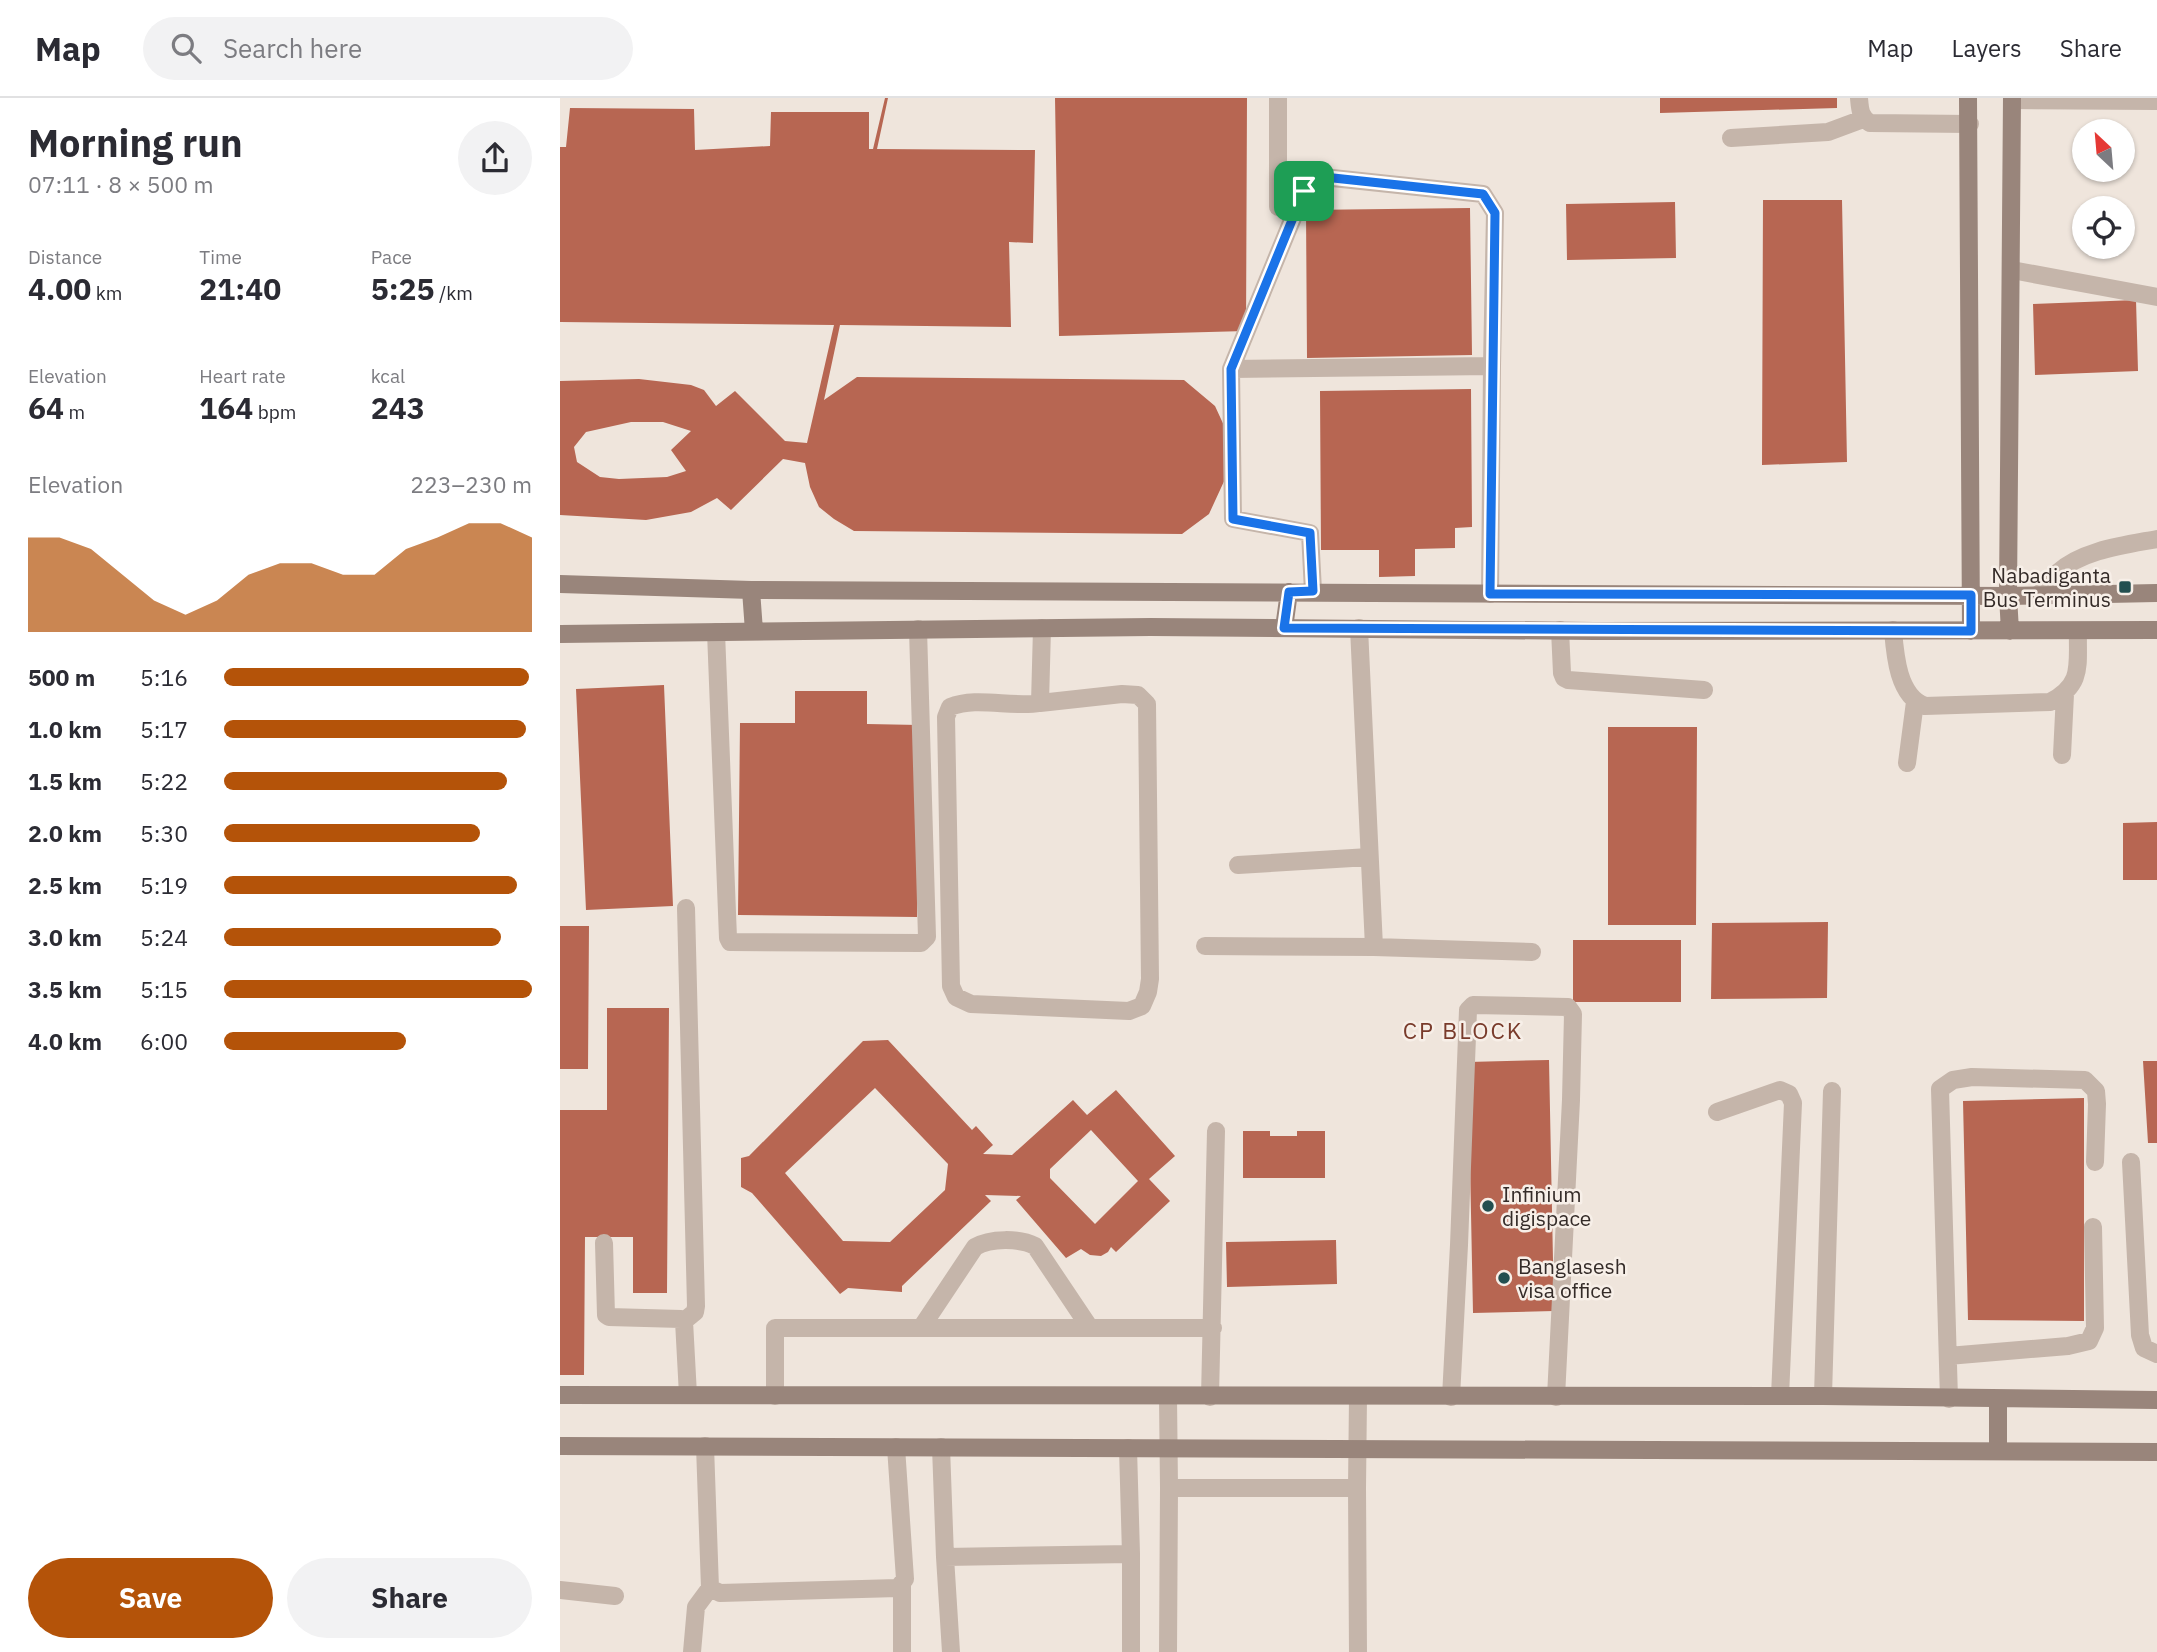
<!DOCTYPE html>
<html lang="en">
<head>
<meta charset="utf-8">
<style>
	body { margin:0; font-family:"IBM Plex Sans",sans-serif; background:#f2f2f3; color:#2b2b33; height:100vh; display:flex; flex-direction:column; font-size:26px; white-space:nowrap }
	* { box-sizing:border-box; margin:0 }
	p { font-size:23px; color:#7c7c81 }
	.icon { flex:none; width:38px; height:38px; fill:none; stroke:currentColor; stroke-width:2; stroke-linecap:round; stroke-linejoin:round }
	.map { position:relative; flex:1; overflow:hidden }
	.sheet { display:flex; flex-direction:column; background:#fff; width:560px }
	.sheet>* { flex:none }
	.needle { width:46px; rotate:334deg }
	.tools { position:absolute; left:1512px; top:21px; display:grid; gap:14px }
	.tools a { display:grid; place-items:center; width:63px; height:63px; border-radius:50%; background:#fff; box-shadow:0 2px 5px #0004; font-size:35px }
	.pin { position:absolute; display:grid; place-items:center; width:60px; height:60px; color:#fff; margin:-30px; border-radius:14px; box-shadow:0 4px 10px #0006 }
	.round { display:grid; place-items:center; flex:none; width:74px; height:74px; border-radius:37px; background:#f2f2f3 }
	.head { display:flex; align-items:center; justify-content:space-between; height:119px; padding:0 28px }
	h1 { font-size:38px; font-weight:700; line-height:52px }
	.figures { display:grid; grid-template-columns:repeat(3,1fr); gap:10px; height:119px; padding:7px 28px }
	.figures div { display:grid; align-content:center }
	.figures b { font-size:30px; font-weight:700 }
	.figures small { font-size:19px; font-weight:400 }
	.figures p { font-size:19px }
	.chart { height:196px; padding:14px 28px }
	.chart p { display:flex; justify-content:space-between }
	.chart svg { width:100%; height:126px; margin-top:7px; fill:#b45309; opacity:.7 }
	.primary-button { display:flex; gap:14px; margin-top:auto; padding:14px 28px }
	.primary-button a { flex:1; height:80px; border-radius:42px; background:#b45309; color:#fff; font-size:28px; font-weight:700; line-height:80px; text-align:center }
	.primary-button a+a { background:#f2f2f3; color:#2b2b33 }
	ul { padding:0 28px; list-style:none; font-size:23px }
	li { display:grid; grid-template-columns:112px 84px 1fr; align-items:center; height:52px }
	li i { height:18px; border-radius:9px; background:#b45309 }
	header { display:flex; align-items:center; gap:42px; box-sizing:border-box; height:98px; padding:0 35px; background:#fff; border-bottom:2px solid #e1e1e2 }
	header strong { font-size:33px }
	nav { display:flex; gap:38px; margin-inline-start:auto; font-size:24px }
	.search { width:490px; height:63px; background:#f2f2f3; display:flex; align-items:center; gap:18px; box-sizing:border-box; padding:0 24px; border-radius:38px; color:#7c7c81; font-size:26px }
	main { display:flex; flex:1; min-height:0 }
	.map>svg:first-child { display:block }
	.building { fill:#b76652; fill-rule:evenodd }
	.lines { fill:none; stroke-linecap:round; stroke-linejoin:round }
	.lane { stroke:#c5b5aa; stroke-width:18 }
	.secondary { stroke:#99857b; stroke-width:18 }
	.route-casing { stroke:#fff; stroke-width:14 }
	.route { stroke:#1a73e8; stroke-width:9 }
	.poi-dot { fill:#234f50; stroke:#f7efe8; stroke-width:2.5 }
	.labels { text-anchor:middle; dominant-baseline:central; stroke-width:5; stroke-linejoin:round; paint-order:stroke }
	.poi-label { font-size:21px; fill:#342b28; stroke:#f7efe8; text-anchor:start }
	.neighbourhood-label { font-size:23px; letter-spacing:2px; fill:#793b2b; stroke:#f7efe8 }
</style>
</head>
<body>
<header>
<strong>Map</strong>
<div class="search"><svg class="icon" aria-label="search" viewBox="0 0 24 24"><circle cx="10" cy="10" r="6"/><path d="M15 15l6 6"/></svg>Search here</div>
<nav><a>Map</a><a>Layers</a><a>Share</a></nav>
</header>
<main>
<section class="sheet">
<div class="head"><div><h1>Morning run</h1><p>07:11 · 8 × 500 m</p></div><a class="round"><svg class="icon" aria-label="share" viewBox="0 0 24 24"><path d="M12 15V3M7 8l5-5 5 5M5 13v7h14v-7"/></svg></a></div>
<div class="figures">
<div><p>Distance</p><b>4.00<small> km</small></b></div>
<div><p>Time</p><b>21:40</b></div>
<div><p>Pace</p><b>5:25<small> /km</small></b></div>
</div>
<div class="figures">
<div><p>Elevation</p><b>64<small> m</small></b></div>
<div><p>Heart rate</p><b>164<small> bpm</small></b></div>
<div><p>kcal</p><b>243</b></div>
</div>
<div class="chart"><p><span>Elevation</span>223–230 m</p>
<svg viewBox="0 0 160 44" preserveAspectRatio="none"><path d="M0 44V11L10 11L20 15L30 24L40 33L50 38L60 33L70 24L80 20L90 20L100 24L110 24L120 15L130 11L140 6L150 6L160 11V44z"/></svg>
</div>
<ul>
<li><b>500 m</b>5:16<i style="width:99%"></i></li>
<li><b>1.0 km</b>5:17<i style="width:98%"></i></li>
<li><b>1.5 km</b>5:22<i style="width:92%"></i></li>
<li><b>2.0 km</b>5:30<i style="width:83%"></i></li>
<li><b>2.5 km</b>5:19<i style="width:95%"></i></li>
<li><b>3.0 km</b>5:24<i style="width:90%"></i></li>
<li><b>3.5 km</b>5:15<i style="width:100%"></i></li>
<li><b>4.0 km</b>6:00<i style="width:59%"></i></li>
</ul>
<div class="primary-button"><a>Save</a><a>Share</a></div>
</section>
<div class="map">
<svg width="1597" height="1554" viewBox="0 0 1597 1554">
	<rect width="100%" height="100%" fill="#efe5dc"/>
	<path class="building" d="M325 0H328L317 51 475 52 473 145 449 144 451 229 280 227 264 302 297 279 624 282 655 308 672 345 666 379 649 416 622 436 294 433 274 421 259 409 250 389 245 365 223 361 171 412 157 400 131 414 86 422 0 417V283L79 281 131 287 144 292 156 308 175 293 225 343 247 345 274 227 0 224V49H6L10 10 134 11 135 52 210 48 211 14H309V51H313ZM71 324H103L131 333 111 352 126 373 107 379 59 381 40 379 17 364 14 349 26 334Z
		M495 0H687L686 233 499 238Z
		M1100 0H1277V10L1100 15Z
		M1203 102H1282L1287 364 1202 367Z
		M1115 104 1116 160 1007 162 1006 106Z
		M910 110 912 257 747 260 746 112Z
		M1576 202 1578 273 1475 277 1473 206Z
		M911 291 912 429 895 430V450L855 451V478L819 479V452H761L760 293Z
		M104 587 113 808 26 812 16 591Z
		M235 593H307V626L359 627 357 819 178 817 180 625H235Z
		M1048 629H1137L1136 827H1048Z
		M1597 724V782H1563V725Z
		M1268 824 1267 900 1151 901 1152 825Z
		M0 828H29L28 971H0Z
		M1013 842H1121V904H1013Z
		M47 910H109L107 1195H73V1139H25L24 1277H0V1012H47Z
		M328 942 412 1032 416 1028 433 1047 423 1056 452 1057 513 1002 527 1017 556 992 615 1058 589 1081 610 1103 556 1154 551 1149 548 1154 541 1158 530 1157 521 1151 506 1160 456 1102 461 1098 425 1097 431 1103 342 1188V1194L288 1190 280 1196 192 1095 181 1089V1060L189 1058 303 943ZM315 990 388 1066 385 1092 330 1144 283 1143 225 1075ZM531 1032 578 1083 535 1126 490 1080V1071Z
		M989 962 994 1213 913 1215 908 964Z
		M1583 963H1597V1045H1588Z
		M1524 1000V1223L1408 1222 1403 1003Z
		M683 1033H710V1038H737V1033H765V1080H683Z
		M776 1142 777 1186 667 1189 666 1144Z"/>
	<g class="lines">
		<path class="lane" d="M718 0V109
			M1299 0C1300 11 1300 19 1310 25L1410 26
			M1452 2 1597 3
			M1171 40 1268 34 1303 21
			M1452 172 1597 199
			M671 271 744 93 751 83 763 79 923 96 935 115 932 268
			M753 493 750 435 673 421 671 271 932 268 930 496
			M1479 497C1485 490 1490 481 1497 475 1522 452 1565 447 1597 441
			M799 530 814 849
			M1000 532 1002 575 1004 580 1008 582 1144 592
			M1333 532C1335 557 1338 598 1365 608L1490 604C1524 586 1517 567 1518 533
			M156 534 168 840 170 844 361 845 367 839 358 531
			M480 605 562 596 578 597 587 606 590 881 588 894 582 908 569 913 411 906 396 899 391 888 386 619 390 609C417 598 451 610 480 605L482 530
			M1502 657 1505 596
			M1347 665 1355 604
			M678 767 809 759
			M645 848 814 849 972 854
			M1157 1014 1220 992 1229 996 1233 1005 1220 1298
			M1571 1064 1580 1237 1584 1250 1597 1256
			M44 1145 46 1217 49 1219 121 1221 124 1223 128 1297
			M124 1223 135 1214 136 1208 126 810
			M361 1230 415 1149C430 1140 460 1140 475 1148L530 1230
			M1388 1258 1508 1248 1529 1243 1535 1230 1533 1129
			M215 1298V1230H653
			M1263 1298 1272 993
			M608 1299 609 1390H797L798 1299
			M650 1299 656 1033
			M891 1299 899 1147 908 912 913 907 1008 909 1013 916 1011 1002 996 1299
			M1389 1301 1380 991 1393 982 1412 979 1525 982 1536 993 1537 1006 1535 1064
			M145 1348 150 1490 160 1495 338 1490 345 1481 336 1349
			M381 1349 385 1459 571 1456 568 1350
			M797 1390 798 1554
			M571 1456V1554
			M385 1459 391 1554
			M342 1486V1554
			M0 1492 55 1498
			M132 1554 136 1509 150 1490
			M608 1554 609 1390"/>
		<path class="secondary" d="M1408 0 1411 533
			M0 486 191 492 1448 498 1597 495
			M191 492 194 533
			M724 530 729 494
			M1450 533 1448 498 1452 0
			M0 536 591 529 1034 533 1597 532
			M0 1297 1263 1298 1597 1302
			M0 1348 1597 1354
			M1438 1353V1302"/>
	</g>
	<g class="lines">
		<g class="route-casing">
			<path id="route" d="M764 79 923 96 935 115 930 496 1411 497V533L724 530 729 494 753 493 750 435 673 421 671 271 744 93 751 83Z"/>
		</g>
		<use href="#route" class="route"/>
	</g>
	<g class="poi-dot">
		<rect x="1558" y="482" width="14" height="14" rx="3.5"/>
		<circle cx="928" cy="1108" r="7"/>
		<circle cx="944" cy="1180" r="7"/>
	</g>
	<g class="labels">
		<g class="poi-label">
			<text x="1551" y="477" text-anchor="end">Nabadiganta<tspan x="1551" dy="24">Bus Terminus</tspan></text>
			<text x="942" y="1096">Infinium<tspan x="942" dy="24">digispace</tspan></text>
			<text x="958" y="1168">Banglasesh<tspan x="958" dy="24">visa office</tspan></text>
		</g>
		<g class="neighbourhood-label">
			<text x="903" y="932">CP BLOCK</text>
		</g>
	</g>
</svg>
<div class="tools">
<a><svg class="needle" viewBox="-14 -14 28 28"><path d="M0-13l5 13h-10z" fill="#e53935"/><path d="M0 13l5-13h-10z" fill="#7c7c81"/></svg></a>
<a><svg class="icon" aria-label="locate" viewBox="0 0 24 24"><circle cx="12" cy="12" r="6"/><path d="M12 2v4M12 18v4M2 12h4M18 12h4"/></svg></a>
</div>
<div class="pin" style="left:744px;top:93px;background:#1e9e55"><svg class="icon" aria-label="arrive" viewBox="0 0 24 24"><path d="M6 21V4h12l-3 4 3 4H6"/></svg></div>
</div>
</main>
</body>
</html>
